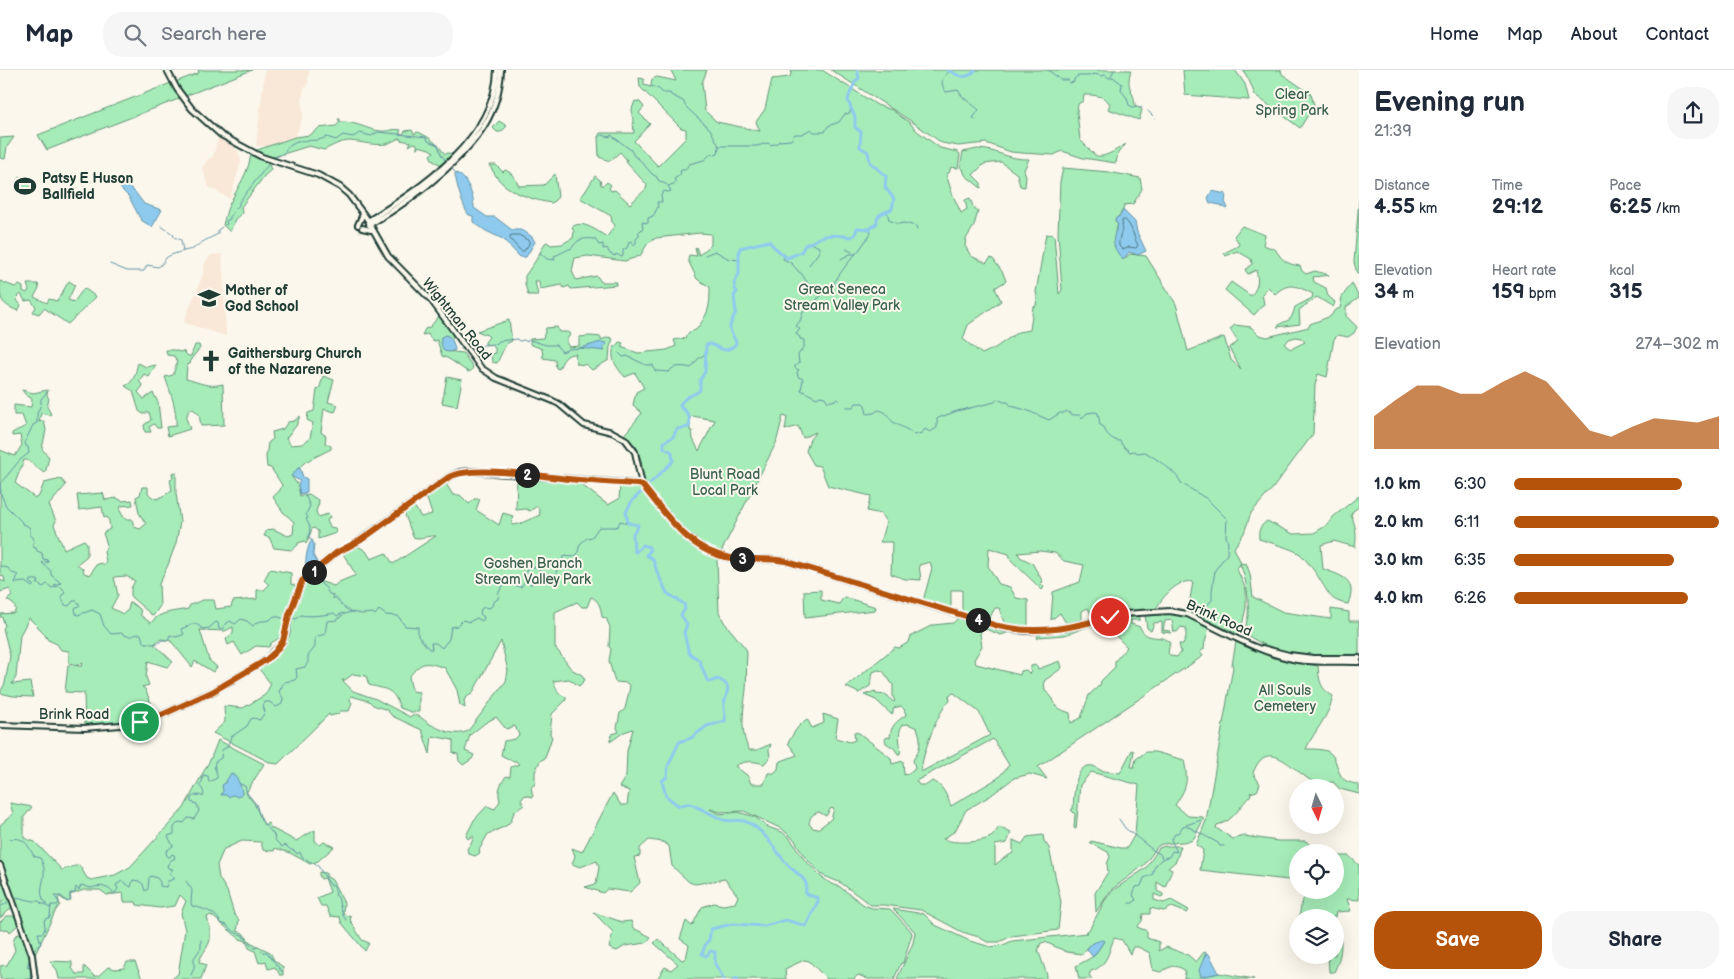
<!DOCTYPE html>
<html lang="en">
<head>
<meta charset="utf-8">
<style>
	body { margin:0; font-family:"Balsamiq Sans",sans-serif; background:#f6f6f7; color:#1f2937; height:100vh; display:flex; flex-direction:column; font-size:19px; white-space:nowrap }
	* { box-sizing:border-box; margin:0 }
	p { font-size:16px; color:#747a83 }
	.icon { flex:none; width:28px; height:28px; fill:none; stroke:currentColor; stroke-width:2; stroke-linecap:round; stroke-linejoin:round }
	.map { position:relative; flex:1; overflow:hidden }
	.panel { display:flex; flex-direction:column; background:#fff; width:375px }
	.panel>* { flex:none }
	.needle { width:32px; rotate:175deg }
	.buttons { position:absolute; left:1289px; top:709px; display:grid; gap:10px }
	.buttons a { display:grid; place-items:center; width:55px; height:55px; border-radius:50%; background:#fff; box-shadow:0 5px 20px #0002; font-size:25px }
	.pin { position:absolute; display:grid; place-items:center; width:42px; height:42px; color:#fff; margin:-21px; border:2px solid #fff; border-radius:50%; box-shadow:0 1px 5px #0007 }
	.km { position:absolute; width:25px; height:25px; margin:-12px; border-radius:50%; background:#222; color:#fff; font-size:14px; line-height:25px; text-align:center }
	.round { display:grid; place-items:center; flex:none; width:52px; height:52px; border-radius:20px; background:#f6f6f7 }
	.summary { display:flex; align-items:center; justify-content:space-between; height:85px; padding:0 15px }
	h1 { font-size:28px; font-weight:700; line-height:38px }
	.metrics { display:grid; grid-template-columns:repeat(3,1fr); gap:8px; height:85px; padding:5px 15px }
	.metrics div { display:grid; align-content:center }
	.metrics b { font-size:21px; font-weight:700 }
	.metrics small { font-size:14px; font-weight:400 }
	.metrics p { font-size:14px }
	.chart { height:140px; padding:10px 15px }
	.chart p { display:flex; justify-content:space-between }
	.chart svg { width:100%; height:90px; margin-top:5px; fill:#b45309; opacity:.7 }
	.primary-button { display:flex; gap:10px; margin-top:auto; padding:10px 15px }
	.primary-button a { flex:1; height:58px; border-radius:20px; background:#b45309; color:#fff; font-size:20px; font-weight:700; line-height:58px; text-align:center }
	.primary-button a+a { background:#f6f6f7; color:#1f2937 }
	ul { padding:0 15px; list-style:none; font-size:16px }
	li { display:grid; grid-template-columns:80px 60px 1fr; align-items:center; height:38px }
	li i { height:12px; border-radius:6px; background:#b45309 }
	header { display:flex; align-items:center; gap:30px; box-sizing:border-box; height:70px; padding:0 25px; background:#fff; border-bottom:1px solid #e0e1e3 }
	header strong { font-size:24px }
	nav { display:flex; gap:28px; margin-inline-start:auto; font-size:18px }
	.search { width:350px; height:45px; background:#f6f6f7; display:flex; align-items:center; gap:12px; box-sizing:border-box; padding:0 18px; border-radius:20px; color:#747a83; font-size:19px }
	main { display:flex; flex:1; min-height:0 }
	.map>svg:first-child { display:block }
	.built { fill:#f9e7d7 }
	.green { fill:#a6ecb8; stroke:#629476; fill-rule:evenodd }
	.water { fill:#8ecaee; stroke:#6292a4 }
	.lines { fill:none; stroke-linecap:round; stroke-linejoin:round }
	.shore { stroke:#4b757e; stroke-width:1 }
	.stream { stroke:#6292a4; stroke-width:1 }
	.river { stroke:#8ecaee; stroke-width:3 }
	.secondary-casing { stroke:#1f3d34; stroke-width:8 }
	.secondary { stroke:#fbf7ec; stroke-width:4 }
	.route-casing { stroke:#fff; stroke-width:10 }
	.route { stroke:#b45309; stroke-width:6 }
	.labels { text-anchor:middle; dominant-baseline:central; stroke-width:4; stroke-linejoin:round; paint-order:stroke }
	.park-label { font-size:14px; fill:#3a604e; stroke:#fbf7ec }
	.poi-label { font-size:14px; font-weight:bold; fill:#1f3d34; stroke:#fbf7ec; text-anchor:start }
	.street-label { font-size:14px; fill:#1f3d34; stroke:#fbf7ec }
</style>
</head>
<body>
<header>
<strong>Map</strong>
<div class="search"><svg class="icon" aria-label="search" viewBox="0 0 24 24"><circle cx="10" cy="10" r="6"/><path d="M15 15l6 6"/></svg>Search here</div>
<nav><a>Home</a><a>Map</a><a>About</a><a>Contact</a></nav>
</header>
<main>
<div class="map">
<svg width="1359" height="909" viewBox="0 0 1359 909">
	<rect width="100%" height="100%" fill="#fbf7ec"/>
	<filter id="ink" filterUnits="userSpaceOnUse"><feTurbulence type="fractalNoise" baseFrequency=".02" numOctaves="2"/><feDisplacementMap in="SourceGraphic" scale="10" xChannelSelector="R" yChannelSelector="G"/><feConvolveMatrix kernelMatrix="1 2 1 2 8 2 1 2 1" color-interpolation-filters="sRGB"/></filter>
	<g filter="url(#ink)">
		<path class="built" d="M265 0H309L307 18 304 17 302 28 303 46 295 67 267 76H256Z
			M219 65 236 79 239 84 241 92 230 129 209 117 202 98 208 89 213 87Z
			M222 184 226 266 185 253 184 251 203 205 204 195 211 185Z"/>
		<path class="green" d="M198 0H252L185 26 175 12 199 3Z
			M671 0H707L702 13 705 41 717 52 760 61 756 52 765 39 772 9 790 7 792 0H822L877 35 892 40 900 46 909 52 917 61 940 78 958 82 960 84 958 98 951 97 949 103 946 104 952 123 961 143 967 139 965 130 970 128 973 137 978 141 974 156 966 169 965 176 971 186 986 193 991 188 993 189 1003 203 1006 211 995 218 1001 231 968 255 963 269 982 284 995 278 1018 262 1030 260 1033 237 1036 236 1037 227 1036 222 1046 164 1054 165 1059 224 1062 220 1058 163 1060 112 1063 98 1109 102 1140 108 1142 119 1133 134 1124 135 1123 140 1115 151 1118 155 1115 161 1123 190 1130 184 1146 186 1176 234 1188 281 1224 267 1231 290 1241 299 1229 278 1238 272 1230 259 1235 255 1251 257 1259 265 1267 267 1309 257 1310 254 1331 246 1334 241 1340 238 1342 227 1352 213 1359 228 1346 237V246L1357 257 1354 263 1348 267 1338 265 1334 269 1327 307 1318 304 1315 315 1313 364 1273 418 1251 443 1244 463 1234 478 1241 493 1240 494 1246 493 1250 504 1253 527 1283 542 1331 549V539L1349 542V551H1359V586C1330 585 1300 586 1272 578 1263 575 1255 570 1247 565 1244 559 1247 552 1248 546 1249 528 1247 511 1240 494L1237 499 1246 520V537L1240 565 1189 542 1188 540 1193 512C1179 508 1162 527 1156 539L1120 542 1093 548 1088 538 1082 541V550L1066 553 1060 543 1051 550 1053 522 1080 512 1084 495 1064 491 1055 483 1040 481 1018 483 1020 487 1032 493 1043 512 1040 513 1044 517 1042 520 1011 490 1009 484 989 478 988 496 999 514 1010 517 1016 528 1028 530V557L1004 553 999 538H995L988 551 962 543V520H951V536L948 539 923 531 932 498 930 492 919 495 921 510 905 509 891 504 892 472H880L886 452 881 444 867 441 871 426 828 416 820 396 814 395 806 381 810 369 816 362 803 368 798 356 785 360 787 347 783 346 776 373 717 490 719 542 724 552 746 579 747 583C746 595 747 607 746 619 744 639 739 660 749 680H757L771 674 769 680 770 687 764 694C754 691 745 690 735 696L748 706 751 714H764L768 703H774L778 699 779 692 797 685 788 673C793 664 798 655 807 649L812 658 824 653 823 644 838 649 835 668 850 672 855 670 854 662 859 663 891 688 892 694 903 691 904 705 913 701 915 698 913 690C921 679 922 669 917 658L908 654 902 655C896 668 902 672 900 684H898L894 678 886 673 885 669 887 667 890 668C890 656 897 651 906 645L904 639 901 636 894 638 892 645 876 630 864 625 875 621 876 624 887 625 893 632 895 631 893 627V615L883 601 878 600 873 602 870 616 859 623 846 617 895 577 899 578 909 572 911 566 933 555 953 553 959 547 979 554 1012 561 1001 565 988 560 982 559 980 564 982 576 974 590 976 594 1020 605 1021 601 1026 600 1030 604 1031 596 1036 595 1038 599 1060 591 1062 598 1044 611 1045 621C1056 629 1049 627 1055 635 1058 639 1065 641 1070 643L1071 653 1081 648 1089 625 1100 615 1101 611 1115 597V591L1127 577 1105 555C1091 553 1077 562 1064 565 1056 566 1047 566 1039 567L1038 569 1037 567 1039 563H1052L1118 547 1139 545 1140 550H1131V554L1140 557C1147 573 1160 563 1170 572L1168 583 1171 586 1177 587 1181 582 1179 574H1183L1186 567V558L1181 557 1177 562H1174L1172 550 1165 551 1163 560 1170 561 1171 563 1162 562V552L1154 553 1151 561 1147 558 1145 545 1177 543 1204 554 1208 559C1208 566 1204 571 1204 579L1200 582 1203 586 1038 697 1047 709 1030 704 1014 708 990 726 966 740 955 761 943 769C954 774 980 773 991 767 994 765 997 760 999 757L1011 763 1007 773 995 775V795L1004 788 1013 783V770L1022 774 1027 767 1043 765 1044 771 1049 778 1061 832 1058 860 1012 866 999 872H987L979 867 962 862 921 840 884 835H871L841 813 822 805 804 786 794 769 782 759 744 741 720 742 710 739 720 744 738 742 755 747 768 757 782 762 790 768 803 788 820 806 830 813 840 817 864 835 872 838 890 839 911 861 912 864 903 893H901L894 909H868L858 905 854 909H827L809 891 804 890 785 899 786 909H657L665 897 671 900 678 894 654 873 658 869 682 890 686 888 689 875 680 869 686 851 692 856 702 837 714 833 723 835 735 833 738 826 725 809 695 814 689 812 672 796 669 776 663 772 649 770 640 778V786L634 787 640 813 630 822 607 819 603 823 585 817 596 814 599 797 597 791 580 797 572 794 575 786 572 778 582 782 613 723 621 735H627L629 721 619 717 626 706 627 681 633 659 624 662 610 672 612 664 619 662 617 658 620 643 625 639 630 617 627 613 615 612 609 591 611 579 609 577 610 557 606 548 602 547C601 538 599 530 591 527L587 537H582L577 532 555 542V577L571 599 582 605 585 610 579 616 569 609 553 611 559 624 566 627V630L552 644 550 664 552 667 545 688 540 691 535 702V714L531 717 533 727 525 725 521 730 524 735 514 742 511 751 506 756 488 764 479 780 480 783 475 786 469 784 467 779 473 770V765L468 769 466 766 474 750 487 736 495 739 500 731C497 720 500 716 506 706L510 707 511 697 519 694 516 691H512L501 685 504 671 515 669 519 665 515 656 506 659 496 647 485 653 470 665 465 681 474 685 472 689 463 695 459 691 458 684 453 683V670L432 666 430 684 422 660 392 646 387 640 373 635 369 631 351 626 350 630 352 633 349 641H340L338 644 330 646 329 644 278 694 271 693 213 663 225 652 224 636 243 638 265 625 271 614 259 599 274 589 286 574 291 549 301 515 318 501 319 511 334 516 339 512 356 505 342 482 356 475 366 481 371 489 386 483 393 494 436 466C428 465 421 470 413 467L404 442 414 436 421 447 432 444 426 426 449 408H454L446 414 453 425H460L469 434 474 429H480L476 440 499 455 503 443 513 446 512 455 519 454 540 445 539 439 537 436 530 441 526 439 516 440 517 407 578 412 608 435 619 429 620 416 637 414 640 417 641 415 660 435 645 416 641 390 636 376 624 365 642 343 633 335 636 322 644 318 635 303 625 307C616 297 610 289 614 276H616L619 272 623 273 621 277 638 283 667 280 676 276 674 270 685 268 689 262 696 260C709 243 710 237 710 217L697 209 688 190 689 185 697 186 695 178 696 177 699 185 711 175V164L700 163 656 168 648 173 640 186 625 191 588 186 575 188 572 201 576 210 597 206 601 212H617L616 215 571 219 569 216 564 218 562 215 540 219 539 211H535L538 225H528L525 214V206L536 190 545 173 547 172 551 175 562 174 573 168 574 162 572 157C582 149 597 161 607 167L615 155 612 152 611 146 580 128 585 122 595 106 600 110 601 115H604L607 112 611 115 609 118 611 121 615 120 630 134 646 119 647 115 626 92 627 90 620 82 610 91 599 87 598 67 600 63H634L632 39 635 31 640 32 644 37 639 43 650 54 634 71 658 96 686 68V59L681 58 640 17 639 8 644 9V15L651 17 652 9 657 7 676 11ZM1296 267 1301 268 1305 272 1291 279 1286 276 1285 274 1289 269ZM692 346 715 350 699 381 693 369 692 361H690V348ZM501 571 508 601 506 611 468 661C455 667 441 660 430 654 421 649 423 646 412 645L410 647 376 629 353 621 342 610H345L353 604 366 606 369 615C388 620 393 618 400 638L411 642H419V622L412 621 409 607C422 591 424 591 445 598L457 620 460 635 465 638 464 630 468 626 472 624ZM954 623 979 642 990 665 921 702C921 688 938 639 950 631L949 625ZM993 669 1009 695 998 708 951 736C947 727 943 714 932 711L927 715H919L916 711ZM831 738 834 739 831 749 818 759 813 758 809 754C810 747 812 744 819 742L826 746Z
			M831 0H1131C1125 20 1134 19 1135 35L1142 40 1139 50 1108 39 1110 34C1104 25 1094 25 1084 25L1083 31 1078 34 1077 42 1080 70C1085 74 1090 81 1095 85 1103 90 1119 78 1126 74L1118 83 1116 93 1083 88 1062 81 1054 85 1022 83 1011 82 986 73 958 76 942 73 911 51Z
			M1183 0H1235L1245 14 1249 30 1185 25Z
			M1243 0H1281L1282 4 1311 24 1314 35 1300 58 1255 25 1249 10Z
			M171 13 181 28 47 80 38 65Z
			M338 49H340V52C355 51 367 60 381 61 388 62 393 58 401 60L399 64H403L405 61 412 60 414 64 418 62C430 67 438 74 445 84L448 83 453 84 442 95 433 91 430 85 434 82 429 79 419 76 417 79V74L414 73 409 76 411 72 400 70V68C396 69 391 73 386 74 374 76 363 72 350 71 341 71 332 76 324 80L309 76 267 89 271 100 265 105 241 137 242 143 235 149 230 162 223 155C225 148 226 141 229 135 237 118 250 101 251 82L295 67 310 65 319 58 336 56 340 52Z
			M499 51 507 56 501 62H497L493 58Z
			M14 67 7 77 5 89 0 88V68Z
			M977 79C996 79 1008 90 1029 89L1024 100 1026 106 1025 117 1020 116 1017 104 1001 92 984 94 973 105 981 113V118L965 105 963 99 960 97 963 82Z
			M489 95H496L503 102 505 100C513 103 515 109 519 116L544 115 555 104 558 127 552 133C536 131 515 124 503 114 497 109 493 101 489 95Z
			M29 106 34 112 27 120H24L17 112 20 107Z
			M1359 130V203H1357L1354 192Z
			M1242 156 1265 165 1263 175 1275 179C1282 190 1286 194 1300 196L1302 201 1306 204 1315 201 1329 205 1313 207 1314 212 1326 218 1328 226 1335 232 1333 237 1317 227 1299 240 1300 254 1277 257C1287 247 1290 256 1295 237L1312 228 1313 224C1297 216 1289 211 1275 224L1268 217 1262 224 1264 234 1254 245 1225 220 1231 212 1251 226C1258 217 1259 212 1256 200L1248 204 1245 200 1252 194 1251 189 1237 181 1226 186 1224 183 1238 176 1239 173 1234 166Z
			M0 211 15 217 19 215 23 217V221L27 223 29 220 27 214H38L39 218 34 227 47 233 49 229 57 231 69 211 75 215 68 230 74 232 84 218 96 227 68 254 44 238 39 244 33 242 36 237 31 230 25 231 21 224 16 229 21 235 18 241C0 233 0 231 0 211Z
			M439 246 450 258 453 267 451 269 448 266 441 270 445 281 463 283 473 297 471 301 468 302 449 289 442 286 437 270 434 271 430 268 428 264 422 265 425 259 430 257Z
			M509 250 512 271 506 274 497 293 492 292 491 284 495 283V278L491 275 485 274V272L489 267 487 265 477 261Z
			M557 257 559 262H567L571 264 567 269V274L569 277 579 276V267L590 266 601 267V270L609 267 613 269 610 277 609 290 592 300 587 295 577 294 575 287 576 284C566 283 562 291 559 299L556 298 555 290 543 288 542 279 530 274V269L543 268 546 258Z
			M195 275H199L200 278 191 289 190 294 187 295 186 309C199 312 208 318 223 314L224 355 201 356 199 344 193 339 189 340 186 348 190 359 168 366 166 357 176 356C177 339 171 324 165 307L173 305 177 292 174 286 167 285 166 280H174L180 282 183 281 188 286H191Z
			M138 293 146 297 156 295 149 307 144 304 139 311 143 316 138 322 144 329 153 323 158 332 161 358H157L154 354 149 357 151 362H145L144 355 151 350 149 342 143 344 139 341 133 321 125 316C135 312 135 303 138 293Z
			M323 306 334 310 328 332 338 335 335 342 324 339 321 362 326 366 325 373 331 376V379L305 392 291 406 298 415 300 426 309 424 318 430 319 433 316 441 318 447 328 444 330 447 327 451 330 457 335 458 336 463 318 469V461L314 458 312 459 306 474 305 471 298 473V475L292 480 274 478 269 467 264 466 267 460 273 459 288 466 293 464 294 452 283 442 273 427 280 420 282 415 271 398 267 397 266 387 268 373 273 369 272 362 283 359 288 352 294 351 300 346 296 356 286 368 291 375 302 374 310 368 313 353 307 350 308 343 314 341 317 320 320 317Z
			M447 307 462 310 457 336 442 333Z
			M22 320 33 323 48 320 47 325 49 329 47 337 51 344 50 345 41 343 39 352 44 351 46 360 42 379 49 387 46 400 44 403 27 390H24L15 413 35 428 39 426 44 413 61 409 66 415 49 435 56 451 54 455 64 479 84 470 87 473V486L77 494 83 499 84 503 90 505 96 495 101 493 104 495 106 491 104 482 107 475 103 463 110 459 109 451 107 447 104 448 102 437 79 440 77 425 103 423 105 430 117 428 122 431 132 430 133 435 121 436 120 441 125 449H132L134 457 140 459 146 454 139 443 136 427 140 425 142 417H148V423L152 427 157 429 172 421 170 409 173 408 172 403 176 402V423L180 452 176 473 168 495 159 514 160 536 153 546 131 527V518L135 511 126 506 114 507 118 525 111 538 123 544 128 540 130 532 140 539 141 546 151 553C159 541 175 542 188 539L190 535 203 530H214L216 539 231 537 233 531 257 529V520H264L269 515 264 510 270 499 291 503V514L298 517 285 554 284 565 280 564 281 567 271 573 269 577 256 576 242 585 234 572 228 575 226 569 233 563V557L225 561 200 560 209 590 217 597 213 602 195 591 192 597 171 571 161 569 154 574 173 592 167 597 148 591 146 607 149 615 142 617 145 619 157 647 148 651 85 658 84 623 65 622 68 595 82 596 83 592 78 595 69 593V581L61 580 57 574 48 570 43 562 29 548 20 565 16 607 12 614 30 612 33 627 13 626 0 623 5 613 10 586 3 558 5 556 2 547H0V544L14 543 16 539 13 534 7 530 12 526 10 519 0 522V510L5 512 4 507 0 505V380L15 386 22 375 20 365 12 366V363L26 356 22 345H14V335L31 337 32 329 25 324Z
			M1359 426V437L1353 441 1351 445C1356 455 1357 467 1355 477L1334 471 1321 475 1323 499C1342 506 1358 509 1348 534 1331 531 1330 526 1322 513 1319 507 1305 488 1300 484 1294 479 1268 472 1259 469 1258 460 1260 456 1267 451L1293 464 1314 463 1327 455 1333 447Z
			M821 520V530L839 534 844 527 876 537 875 540 805 548 804 521Z
			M1236 572 1273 588 1318 596C1319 610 1320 619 1333 626 1329 647 1314 661 1306 679 1313 679 1321 679 1327 681 1337 686 1336 698 1341 706 1344 712 1353 713 1359 715V724L1340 719 1333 712C1326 713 1320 715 1314 712 1293 702 1268 664 1253 703L1260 714 1257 721 1250 723 1251 725C1239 736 1235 751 1217 755L1216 758 1233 769 1244 766 1278 771H1306L1317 782H1298L1297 811 1200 800 1203 780 1196 775 1206 751 1233 597 1232 595Z
			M218 670 264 694 246 723 254 733 264 755 268 753 271 758 296 771 315 760V771L320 775 324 772 334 777 318 791 310 794 290 783 275 778 274 781 263 780 261 772 242 771 224 779 217 795 219 808 227 821 234 844 239 850 237 861 243 863 250 872 270 882 274 890 283 897V905H280L275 897 268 899 266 891 259 893 255 881 249 878 246 871 240 869 211 845 207 847C209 855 212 865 209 873 206 880 201 885 199 892L206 895 201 909H172L178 904 185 860 181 843 186 831 180 825 175 836 160 838 137 835 136 832H124L123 823 107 825 100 820H84L70 825 71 830 67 832 60 827 58 828 60 835 56 840 33 889 0 795V755L13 744 10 733 32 737 24 747V768L35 772 62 800 79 795 87 808 91 810 115 805 130 797 184 738 211 688Z
			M1132 680 1134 681 1131 697H1134L1136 689 1146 682H1155L1184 690C1188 711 1188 716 1175 735L1188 746 1203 747V750L1194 768 1191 771 1162 774 1158 776 1144 795 1111 820 1096 842 1095 823 1108 802 1107 794 1110 787 1108 782 1090 773 1091 771 1121 778H1127L1135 764 1139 715 1091 702 1080 715 1076 759 1074 758 1075 744 1071 740 1073 739C1074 727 1074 692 1093 696 1096 697 1098 699 1100 700 1107 702 1114 702 1120 703Z
			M1165 776H1181L1176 791 1168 798 1172 800 1165 817 1157 812V821L1163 824V826L1161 827 1154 824V830L1164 833 1171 830 1189 840 1187 843 1172 837 1164 841 1150 838V844H1143L1142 851 1137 857 1147 861V868L1159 872V881L1166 877 1188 885 1196 892 1204 882 1206 883 1204 888 1201 907 1219 903 1254 909H1184L1185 900C1173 894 1172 896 1160 902L1153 900 1150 883 1138 877H1133L1130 884 1122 870 1114 868C1109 881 1107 897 1091 901L1089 905 1092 909H1079L1076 896 1094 886 1104 871 1089 876 1082 884 1067 882 1045 872 1041 873 1038 880 1047 905 1045 909H897L913 873 915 862 893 839 924 844 935 855 970 871 991 877 1003 875 1012 871 1087 863 1085 862 1089 860 1104 832 1112 821 1146 798 1159 778Z
			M1335 786H1349L1359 795V830L1347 829 1351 841 1336 842 1335 847H1299L1302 831 1312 820H1335Z
			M319 802 326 803V806L332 810 344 833 343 842 345 845 351 847 350 850 362 870 369 873 365 881 341 852 340 847 330 846 326 836H321L317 828 330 822 325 808 321 809 319 805Z
			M0 813H5L13 837 0 848V835L3 830 0 828Z
			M593 842 622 852 631 851 633 858 651 867 646 873 625 876 617 881 609 878 613 862Z
			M7 846H16L18 855 10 862 8 859 0 860V852Z
			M1335 856C1345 869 1341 888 1334 902H1329L1328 885H1335Z
			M22 862 31 890 33 909H0V896L7 895 15 880 13 873 15 866Z
			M50 891 72 892V898L76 904H84V896L94 906H98L108 897 115 899 124 898 127 892H135L142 909H59L57 900Z"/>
		<path class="water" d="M455 103C467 105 474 127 474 138L487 147H495L512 160H520L527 163 532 167 535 172 526 187H520L503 169 486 161 473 152V146L469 145C464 141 455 110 455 103Z
			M125 113 135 122 144 134 162 140 152 157 141 150 129 127 120 118 121 114Z
			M1212 121 1226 124 1225 132 1228 138 1227 139 1220 135 1210 133 1208 128Z
			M1123 140 1135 152 1137 162 1146 181 1138 185 1129 182 1123 190C1112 176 1111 171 1118 155L1115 151 1116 148 1120 146Z
			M446 265C452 267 454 274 455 280L449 282 444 281C442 277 440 272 441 267Z
			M601 272 606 273 607 274 603 277 605 281 580 278Z
			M298 398H300L303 407 307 409V422L300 424 298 415 300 411 291 406Z
			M312 470 314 474 313 485 318 494 311 501 306 498C305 491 307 476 312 470Z
			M231 703C237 706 242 717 242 724L238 727 233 725 228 727 226 725H221L223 721 222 715 225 713Z
			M1102 870 1104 871 1094 886H1092L1087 879C1091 873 1095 872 1102 870Z
			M1206 883 1209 884 1219 903 1201 907 1199 900Z"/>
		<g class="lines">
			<path class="shore" d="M1125 150C1133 156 1133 167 1138 175L1136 178 1129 177 1123 180 1119 176C1118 166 1124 160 1122 151Z
				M513 165H519L529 171V174L524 181H521L510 169V166Z"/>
			<path class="stream" d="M1048 0 1061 10H1068L1069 13 1074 12V9L1078 6H1089L1094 4 1102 6 1105 5 1109 8 1113 7 1122 14 1121 20 1127 28 1129 35 1133 37 1137 36 1142 38
				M950 1C942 7 939 12 946 22L958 20C963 30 972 33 979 40L973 48 976 50
				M1111 6 1114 0
				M651 16 659 19 663 23H670L671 25 683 31 686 37 710 59 719 76
				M1148 41 1155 48
				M599 67 602 65 610 67 611 65 631 80 634 86 639 89 652 104 657 107 658 110 667 115
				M719 76H757L768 73 771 75 777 73 779 71 791 70 795 64H802L811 59 814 62H825L828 56 839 52 845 44 850 43 851 36
				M274 88 284 83 288 77 298 71 319 70 327 67 336 70 343 65 353 67 360 63 371 66 378 62 426 67 428 71 438 75 441 84 445 90
				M269 94 270 93
				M452 98 456 104
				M887 141 889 150 898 154 904 153 916 156 917 160
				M225 155 227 154 226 151 230 149V146L239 135V132L268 95
				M161 156 173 164 174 167 181 170 183 181
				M870 159 871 163C867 168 864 174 860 179 851 189 840 202 833 215 830 220 823 223 819 228H818L816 232 812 234 810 233 809 236 810 238 803 242 800 251 796 256 800 259 796 264 800 267V269L804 270V277L798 285 799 293 795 296V298L799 300 797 302 798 307 803 309 801 320 817 328 820 326 825 327 828 332 838 329 846 337H853L856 333H863L865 335 867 344 874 343 878 340C890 342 886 347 893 352 900 357 909 359 914 365L922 363 925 359 930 362 937 358V349L938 348 957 341 995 332 997 329 1004 332H1008L1011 336 1026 340 1049 350 1060 343H1064L1066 341 1073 345H1080L1082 348 1087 343 1095 342 1098 343 1100 355 1104 357C1105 364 1113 371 1120 371L1123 376 1130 382 1134 381 1138 383 1145 382C1155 388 1177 402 1181 413L1207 429 1227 449 1226 466 1228 473 1227 484 1215 500 1212 521V530L1205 538 1203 549
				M846 179 852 182
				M540 183 547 189 555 190 554 186C561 184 565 180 572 178 578 168 584 168 595 169L599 175 603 174V179L607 178 610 184 615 186 616 184 622 187 623 186V180L627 178 629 172 631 171 633 175 636 173V169L640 165 638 163 643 158 642 152 648 153V148L653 146 658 137 657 132H662L661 125 664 121 668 122 671 121 668 116 676 113 674 109 680 105 681 100H685L689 94 704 90 712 83 715 85 718 84 719 76
				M705 185 715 181 729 189 740 190
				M784 187 783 189 791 193 799 202 801 203 809 215 811 217V222
				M841 189 850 184H856
				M110 194 127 201H144L147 195 158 197C163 194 163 192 166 188 170 184 187 180 193 179 199 173 210 168 218 164V160L222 157
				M809 195 819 182V177L810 173
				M530 270 546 275H556L562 282 569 279 582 278
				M469 278C479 276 487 274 496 274L499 271 517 269 519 271 524 270 527 272 528 270
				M461 279H465
				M619 283 623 287 627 286 646 295H653L655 301 669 302C673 295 684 296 691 298L698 289 705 284
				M0 422 6 436 22 452V454L26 455 30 458V466H32L34 470 32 475 33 477 36 478 37 481 42 483 43 489 48 490 47 493 44 491 42 493 51 501V505L61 513 54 515 56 516
				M1 422 0 414 20 390 29 383 28 377 26 376 25 372 33 355 37 353V344L41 334V329L47 322
				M304 423 310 436 306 444 308 448 306 449 310 457 309 468 312 470
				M0 496 8 498 12 503 18 505 15 513 25 512 32 517 34 515 30 512 31 510H38L39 512 37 513 43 517 47 514 52 518 58 516C62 517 64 519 65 523L61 526 65 535 69 536 73 531H77L80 535 75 538 76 544 78 545 92 540 100 544 104 556 111 564 121 563C132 570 130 564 141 564L143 572C150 574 157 576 162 570H168L170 565 176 567 183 565 184 564 181 559 195 553 203 559 209 558 216 552 218 553 219 559H224V555L230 551 235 554 241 549 247 551 253 556C258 549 263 552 270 550L274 546 286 549
				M314 505 315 508 320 510 321 514 326 518 329 524 333 525 332 528H336L342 536 351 542
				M290 548 296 549 301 545C306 547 328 545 334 543L337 546 343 543 344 544
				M240 714 245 716 247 723 256 734 261 750 274 765 275 770 282 777 285 775 291 780 295 781 297 784 300 782 302 787 318 796 331 816 333 815 336 823 335 825 338 827C340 835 341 844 346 850
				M1119 749 1125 758 1153 780 1160 784 1162 788
				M1187 756 1218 773 1220 776H1224
				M10 769C24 766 28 775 34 786L40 788C51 806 36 816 44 831L46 832V836L50 838 51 836
				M186 811 192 820 191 833 192 836C204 839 215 841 221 853L227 855C229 859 238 865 243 865L244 868H246L248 872 255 878 258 877 263 882H267C272 890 277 895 282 902
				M14 827C23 827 30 832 39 831L42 834H45
				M1129 833H1133L1136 830 1133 825 1136 817 1141 816 1144 808 1153 804C1152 798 1160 787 1169 787L1172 781 1177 782 1171 770 1175 764 1179 762 1183 756 1201 750
				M0 837 7 833 10 828
				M33 883 35 878 41 874 38 863H43L45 858 44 850 50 847 51 835H57L59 833 55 826H61L68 832 70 830V823H75L76 817 79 820 81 815 91 818C99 815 108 816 113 823H115L118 819 116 815 122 811 131 817 133 810 139 811 143 814 145 821 148 819 149 808 151 806 157 808 160 812V816L166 817 168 811 174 809V807L169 804 173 799 168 798 167 796 170 791 175 788 174 785 172 784 170 787H167L166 781 173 776 168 766 174 764V757L179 752 184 753 188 748 194 749 199 741 197 734 191 732V728C194 725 200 724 203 727 205 721 202 719 199 715L202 712 203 705 208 706 209 712 217 708C218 702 213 700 215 692L221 688 222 680 227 677 231 667 247 656 251 649 254 648 260 650 265 642 263 636 265 632H270L276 637 282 634 283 628 279 622 284 612 295 610 297 607 296 599 305 597 308 592V586L315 577V567L325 564 327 551 337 550 344 544 351 542 362 544 373 543 375 545 379 540 386 545 398 546 405 556 418 557V566L429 579H432L431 573H436L442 578 449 569 451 557 457 556 463 550 469 552 477 548 482 551 483 550 484 547 480 544 481 539 484 537 489 538 492 536 493 532 498 529 499 522 505 513 521 517 526 510 530 514H532L533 507 529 506 526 502 527 498 535 497 538 498 542 505 555 506 557 500 562 492 563 487 567 486 572 487 577 485 580 474 587 468 592 467 599 457H615L618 456 620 451 628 453
				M30 888 27 897 31 899 30 909
				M191 905 194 898V888L201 878V870"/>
			<path class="river" d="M948 0C958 6 967 11 975 0
				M724 909 715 894V882L711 881 706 886 702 884 706 873 709 870 711 859 732 854 765 856 786 850 806 856 818 831V828L806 824C805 820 807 817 806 813 802 805 793 801 787 794 775 780 763 757 744 751 737 749 729 753 721 749 717 747 694 735 690 734 687 733 683 735 679 736L666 726 662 711 667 707 668 696 679 672 691 668 707 656 725 651C726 645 723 640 724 634 727 620 733 616 718 609L709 612 707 610 699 590 689 583 684 563 687 554 681 545 685 539 684 534 667 523 657 502 653 489 646 485 650 481 649 477 643 475 636 482 634 481 633 463 637 459 638 455 628 453 626 442 632 431 673 391 672 382 664 378V372L673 367 677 359 689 357C691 349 688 341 681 338L680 335C687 323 694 327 700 320V310L705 302 706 275 710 274C722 278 724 285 736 274 736 268 730 264 730 258 730 252 734 247 736 242L734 226 737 222 735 219 734 212 739 204V183L740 178 769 171 773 176 787 188 801 182 805 175C812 173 815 170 821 167 829 163 843 166 851 167L855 165 857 158 870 159 877 153C876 143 885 143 892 139L894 129 885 117 886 106 870 92 868 82 860 77 861 62 855 57V47L848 31 849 26 855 12 859 8 857 0
				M735 909 737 908 738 909"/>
			<g class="secondary-casing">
				<path id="secondary" d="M167 0 177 19 192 39 221 65 262 87 318 105 340 117 349 125 367 149 388 186 431 230 481 298 496 308 551 330 559 334 584 355 612 362 625 369 635 382 642 415
					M368 151C421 118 495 70 497 0
					M358 155 363 144
					M369 155C397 139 421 122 444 101 476 72 499 45 501 0
					M362 158 371 160
					M1262 578 1289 585 1313 588H1359
					M0 655 84 658 133 654 155 648 212 622 266 590 281 574 286 564 289 545 302 511 336 483 356 473 449 407 460 402 469 401 638 414 642 415C667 445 689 482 731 488 749 490 767 488 785 491L1003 558 1026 561 1048 560 1066 558 1124 544 1170 541 1187 544C1223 561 1259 583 1297 590 1318 593 1339 591 1359 592
					M0 795 32 885 35 909"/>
			</g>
			<use href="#secondary" class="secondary"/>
		</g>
	</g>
	<g class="lines" filter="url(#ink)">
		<g class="route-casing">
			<path id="route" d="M140 652 155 648 212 622 266 590 275 582 283 571 289 545 302 511 336 483 361 470 449 407C472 395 540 406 568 409 591 411 615 413 638 414L642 415C667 445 689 482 731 488 749 490 767 488 785 491L998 556C1039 565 1071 558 1110 547"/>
		</g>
		<use href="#route" class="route"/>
	</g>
	<defs>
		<g id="stadium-bare" transform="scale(1.725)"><path d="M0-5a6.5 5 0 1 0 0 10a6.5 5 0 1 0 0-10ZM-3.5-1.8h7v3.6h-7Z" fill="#1f3d34" stroke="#fbf7ec" stroke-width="2.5" paint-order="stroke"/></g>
		<g id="school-bare" transform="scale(1.725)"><path d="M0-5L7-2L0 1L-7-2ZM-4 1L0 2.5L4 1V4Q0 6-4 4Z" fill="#1f3d34" stroke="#fbf7ec" stroke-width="2.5" paint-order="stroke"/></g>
		<g id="church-bare" transform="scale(1.725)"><path d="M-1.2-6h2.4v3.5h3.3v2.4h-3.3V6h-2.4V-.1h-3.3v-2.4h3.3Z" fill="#1f3d34" stroke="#fbf7ec" stroke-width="2.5" paint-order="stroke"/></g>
	</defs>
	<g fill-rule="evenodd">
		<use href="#stadium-bare" x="25" y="116"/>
		<use href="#school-bare" x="209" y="228"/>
		<use href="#church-bare" x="211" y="291"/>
	</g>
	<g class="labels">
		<g class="park-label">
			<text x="1292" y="24">Clear<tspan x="1292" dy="16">Spring Park</tspan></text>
			<text x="842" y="219">Great Seneca<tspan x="842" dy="16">Stream Valley Park</tspan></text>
			<text x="725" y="404">Blunt Road<tspan x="725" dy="16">Local Park</tspan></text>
			<text x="533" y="493">Goshen Branch<tspan x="533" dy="16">Stream Valley Park</tspan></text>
			<text x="1285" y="620">All Souls<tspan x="1285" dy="16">Cemetery</tspan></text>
		</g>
		<g class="poi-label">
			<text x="42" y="108">Patsy E Huson<tspan x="42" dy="16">Ballfield</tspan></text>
			<text x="225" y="220">Mother of<tspan x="225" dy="16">God School</tspan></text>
			<text x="228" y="283">Gaithersburg Church<tspan x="228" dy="16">of the Nazarene</tspan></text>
		</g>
		<g class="street-label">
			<text transform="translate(457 249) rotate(51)">Wightman Road</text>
			<text transform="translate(1219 548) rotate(24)">Brink Road</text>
			<text x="74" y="644">Brink Road</text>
		</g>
	</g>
</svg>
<div class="buttons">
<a><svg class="needle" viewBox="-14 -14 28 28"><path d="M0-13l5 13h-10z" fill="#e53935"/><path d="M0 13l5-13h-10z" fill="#747a83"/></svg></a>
<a><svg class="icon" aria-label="locate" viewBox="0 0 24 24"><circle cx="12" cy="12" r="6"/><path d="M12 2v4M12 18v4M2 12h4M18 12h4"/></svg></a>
<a><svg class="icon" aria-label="layers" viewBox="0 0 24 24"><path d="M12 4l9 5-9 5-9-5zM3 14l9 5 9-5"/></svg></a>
</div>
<div class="pin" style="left:140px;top:652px;background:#1e9e55"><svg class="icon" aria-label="arrive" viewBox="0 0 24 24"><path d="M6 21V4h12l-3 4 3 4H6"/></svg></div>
<div class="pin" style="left:1110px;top:547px;background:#d93025"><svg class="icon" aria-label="check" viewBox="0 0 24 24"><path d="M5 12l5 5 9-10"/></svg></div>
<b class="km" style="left:314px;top:502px">1</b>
<b class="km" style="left:527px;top:405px">2</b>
<b class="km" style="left:742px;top:489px">3</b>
<b class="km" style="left:978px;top:550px">4</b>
</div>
<section class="panel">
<div class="summary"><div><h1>Evening run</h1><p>21:39</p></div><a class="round"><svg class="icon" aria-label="share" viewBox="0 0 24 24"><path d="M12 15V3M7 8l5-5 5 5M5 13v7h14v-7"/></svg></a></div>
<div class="metrics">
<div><p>Distance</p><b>4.55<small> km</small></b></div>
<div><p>Time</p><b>29:12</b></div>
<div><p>Pace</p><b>6:25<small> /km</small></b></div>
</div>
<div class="metrics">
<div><p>Elevation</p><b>34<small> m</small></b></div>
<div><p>Heart rate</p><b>159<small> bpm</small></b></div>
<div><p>kcal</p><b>315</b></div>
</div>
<div class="chart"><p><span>Elevation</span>274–302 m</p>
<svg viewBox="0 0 160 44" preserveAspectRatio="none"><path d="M0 44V28L10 20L20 13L30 13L40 17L50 17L60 11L70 6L80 11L90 23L100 35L110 38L120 33L130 29L140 30L150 31L160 28V44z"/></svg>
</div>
<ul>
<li><b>1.0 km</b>6:30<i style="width:82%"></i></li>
<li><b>2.0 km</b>6:11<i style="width:100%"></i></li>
<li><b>3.0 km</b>6:35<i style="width:78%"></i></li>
<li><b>4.0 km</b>6:26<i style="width:85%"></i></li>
</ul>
<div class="primary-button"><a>Save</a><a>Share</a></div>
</section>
</main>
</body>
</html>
